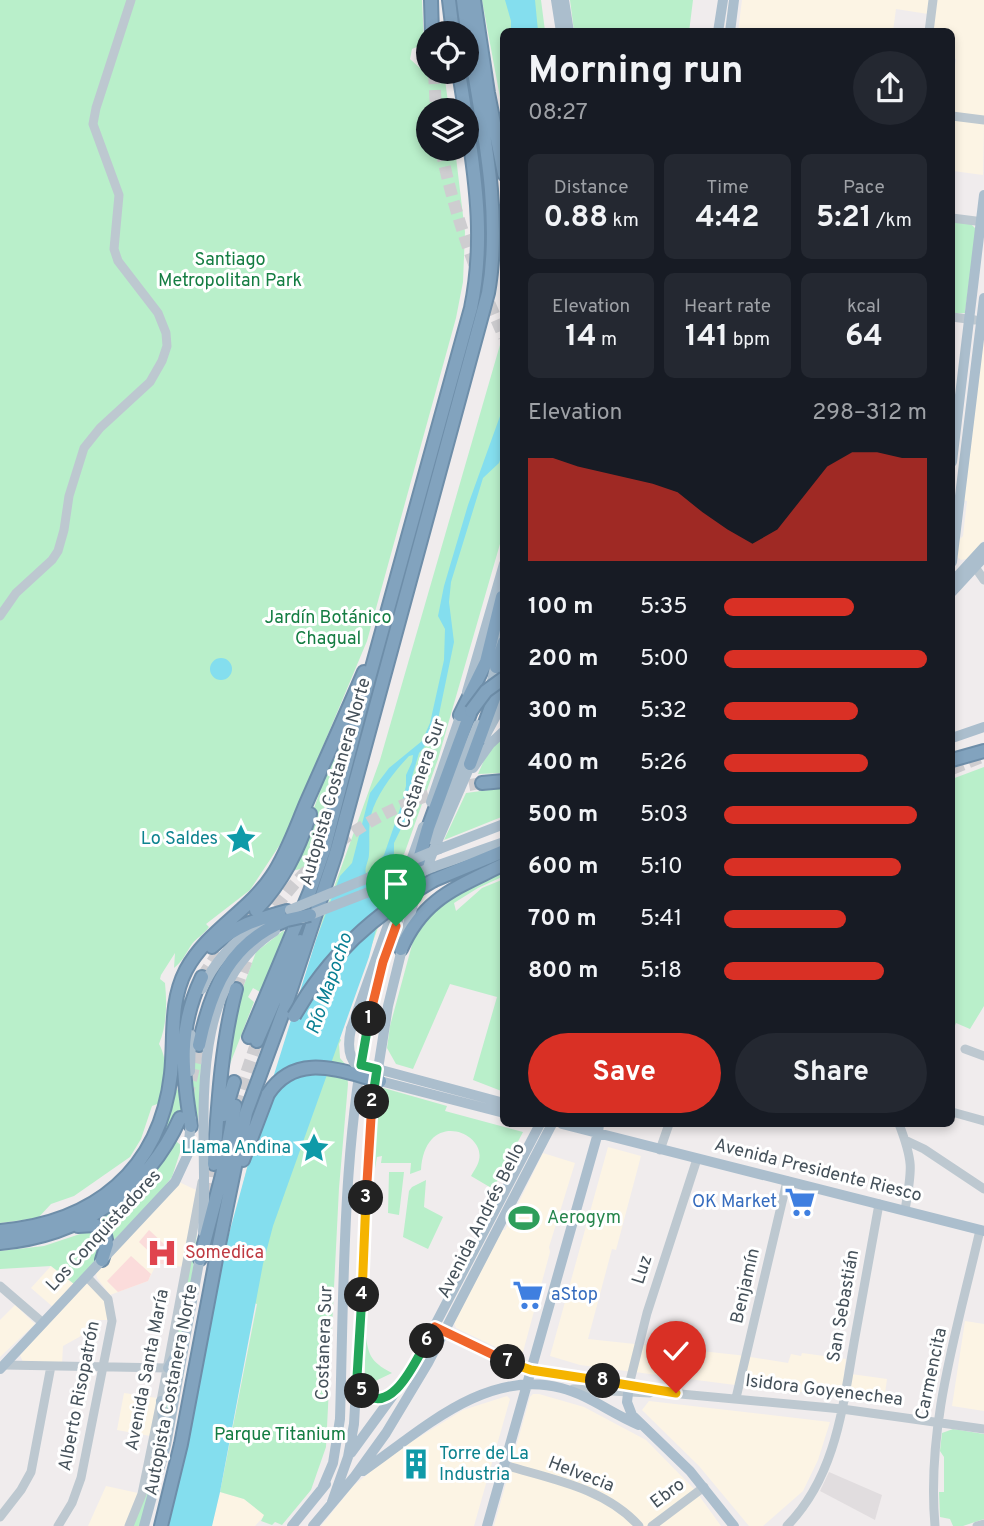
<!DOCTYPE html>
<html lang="en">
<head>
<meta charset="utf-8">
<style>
	body { margin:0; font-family:Overpass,sans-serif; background:#242831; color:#f1f3f6; height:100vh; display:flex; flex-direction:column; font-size:26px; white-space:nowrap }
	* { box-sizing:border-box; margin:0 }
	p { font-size:23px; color:#9ea1a6 }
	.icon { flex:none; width:38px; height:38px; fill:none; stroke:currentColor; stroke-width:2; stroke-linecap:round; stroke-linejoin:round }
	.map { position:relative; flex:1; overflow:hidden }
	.details { position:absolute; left:500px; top:28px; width:455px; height:1099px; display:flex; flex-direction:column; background:#171b24; border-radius:10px; box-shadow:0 4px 10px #0003 }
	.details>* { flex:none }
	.fabs { position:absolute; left:416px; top:21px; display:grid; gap:14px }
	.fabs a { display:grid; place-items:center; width:63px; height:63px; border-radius:50%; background:#171b24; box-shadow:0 4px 10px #0003; font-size:35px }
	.pin { position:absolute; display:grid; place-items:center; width:60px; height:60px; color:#fff; margin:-72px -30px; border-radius:50% 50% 50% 0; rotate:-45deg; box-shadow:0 0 7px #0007 }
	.pin .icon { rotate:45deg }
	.km { position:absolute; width:35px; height:35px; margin:-18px; border-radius:50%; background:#222; color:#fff; font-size:19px; line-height:35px; text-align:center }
	.round { display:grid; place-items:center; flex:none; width:74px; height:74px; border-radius:37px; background:#242831 }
	.overview { display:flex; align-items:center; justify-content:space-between; height:119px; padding:0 28px }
	h1 { font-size:38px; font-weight:700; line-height:52px }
	.metrics { display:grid; grid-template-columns:repeat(3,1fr); gap:10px; height:119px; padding:7px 28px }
	.metrics div { display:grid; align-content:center; border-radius:10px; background:#242831; text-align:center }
	.metrics b { font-size:30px; font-weight:700 }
	.metrics small { font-size:19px; font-weight:400 }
	.metrics p { font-size:19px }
	.chart { height:196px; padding:14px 28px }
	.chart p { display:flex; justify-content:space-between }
	.chart svg { width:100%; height:126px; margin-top:7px; fill:#d93025; opacity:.7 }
	.action { display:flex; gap:14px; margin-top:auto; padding:14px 28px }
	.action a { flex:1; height:80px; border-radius:42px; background:#d93025; color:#fff; font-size:28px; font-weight:700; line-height:80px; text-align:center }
	.action a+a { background:#242831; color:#f1f3f6 }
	ul { padding:0 28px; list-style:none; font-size:23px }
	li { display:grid; grid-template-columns:112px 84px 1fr; align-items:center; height:52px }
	li i { height:18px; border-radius:9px; background:#d93025 }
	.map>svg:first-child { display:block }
	.commercial { fill:#fcf4e4 }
	.education { fill:#e1dddf }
	.medical { fill:#fbdcdb }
	.green { fill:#b9efca }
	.water { fill:#84deee; fill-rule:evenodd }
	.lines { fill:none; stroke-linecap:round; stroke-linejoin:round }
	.stream { stroke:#84deee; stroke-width:2 }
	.highway-tunnel { stroke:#cecdd0; stroke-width:12; stroke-dasharray:12 6; stroke-linecap:butt }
	.highway-casing { stroke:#6e8ea9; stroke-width:16 }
	.minor { stroke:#bdc8d0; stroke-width:9 }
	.major { stroke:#abbecd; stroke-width:10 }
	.highway { stroke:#82a3be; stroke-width:12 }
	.highway-bridge-casing { stroke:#6e8ea9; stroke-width:16; stroke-linecap:butt }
	.major-bridge { stroke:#abbecd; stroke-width:10 }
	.highway-bridge { stroke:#82a3be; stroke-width:12 }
	.split-1-casing { stroke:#fff; stroke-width:14 }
	.split-2-casing { stroke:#fff; stroke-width:14 }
	.split-3-casing { stroke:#fff; stroke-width:14 }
	.split-4-casing { stroke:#fff; stroke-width:14 }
	.split-5-casing { stroke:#fff; stroke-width:14 }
	.split-6-casing { stroke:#fff; stroke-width:14 }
	.split-7-casing { stroke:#fff; stroke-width:14 }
	.split-8-casing { stroke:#fff; stroke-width:14 }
	.split-9-casing { stroke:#fff; stroke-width:14 }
	.split-1 { stroke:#f0652b; stroke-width:9 }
	.split-2 { stroke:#22a559; stroke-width:9 }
	.split-3 { stroke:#f0652b; stroke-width:9 }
	.split-4 { stroke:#f5b400; stroke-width:9 }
	.split-5 { stroke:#22a559; stroke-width:9 }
	.split-6 { stroke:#22a559; stroke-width:9 }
	.split-7 { stroke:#f0652b; stroke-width:9 }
	.split-8 { stroke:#f5b400; stroke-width:9 }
	.split-9 { stroke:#f5b400; stroke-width:9 }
	.labels { text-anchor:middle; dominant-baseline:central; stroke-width:6; stroke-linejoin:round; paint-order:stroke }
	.park-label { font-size:18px; fill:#147d42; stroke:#fff }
	.street-label { font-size:18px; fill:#45515a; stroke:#fff }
	.culture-label { font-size:18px; fill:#0d838f; stroke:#fff; text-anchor:end }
	.shop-label { font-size:18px; fill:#366cbe; stroke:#fff; text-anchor:end }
	.leisure-label { font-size:18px; fill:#27864d; stroke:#fff; text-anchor:start }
	.health-label { font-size:18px; fill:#be3a42; stroke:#fff; text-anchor:start }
	.water-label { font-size:19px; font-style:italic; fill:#097f93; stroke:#fff }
</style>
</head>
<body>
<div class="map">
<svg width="984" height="1526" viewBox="0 0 984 1526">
	<rect width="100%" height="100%" fill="#f0eced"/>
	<path class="commercial" d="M742 0H930L928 14 896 9 893 31 738 32Z
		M936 0H984V117L952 113V84L956 59 952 58V32H932Z
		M952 120 984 123 983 175 953 171 955 153 952 152Z
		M984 326V540L967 559 961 560 957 557 958 541 963 536 967 501 963 500Z
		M608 1147 641 1156 616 1250 612 1249 588 1339 738 1355 788 1363 791 1354 801 1356 802 1353 846 1359 844 1373 887 1379 884 1400 743 1386 580 1365 550 1356Z
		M543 1153 575 1163 549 1247 550 1252 523 1352 515 1356 456 1328 454 1323 502 1230H505Z
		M179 1182 196 1190 183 1267 157 1263 148 1281 110 1295 97 1278 96 1273Z
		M51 1266 74 1284 53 1307 31 1288Z
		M87 1283 105 1299 109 1320H93L81 1336 63 1346 62 1364 23 1362 20 1355Z
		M15 1305 35 1324 0 1357V1320Z
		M965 1321 984 1324V1411L952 1406Z
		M124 1393 157 1398 150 1436 117 1430Z
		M533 1394H539L584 1407 646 1440 695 1490 721 1526H494L530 1397Z
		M507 1396 510 1399 474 1526H321L353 1486 395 1452 463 1410Z
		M649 1401 830 1422 818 1460 803 1491 763 1526H749L699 1466 642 1410Z
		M106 1486 138 1493 125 1526H88Z
		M220 1492 244 1499 265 1515 255 1526H212Z"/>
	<path class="education" d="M829 1472 882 1495 875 1520 820 1491Z"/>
	<path class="medical" d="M149 1230 164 1244 176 1245 172 1266 157 1263V1259L139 1242Z
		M131 1256 151 1274 148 1281 118 1292 107 1281Z"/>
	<path class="green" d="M0 0H422L424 41 422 45 412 49 410 59 421 69H429V72H444L449 110H429V149H455L465 232 463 282 456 318 367 641 285 837 250 890 206 924 209 927C204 934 197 938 192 944 186 953 182 962 174 968L175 953 161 975 160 979 165 983C167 1003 167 1025 159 1044 169 1062 165 1083 160 1103L152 1106 141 1139 130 1157 74 1196 51 1204 38 1218 0 1223Z
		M482 0H541L545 31 504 32V119Z
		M570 0H693L689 32 574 31Z
		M952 221 970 223 976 229 965 313 952 314Z
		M504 331V530L438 759 339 1037 341 1040 339 1044 340 1058 346 1065 348 1084 339 1188 326 1447 311 1490 282 1525 275 1522 272 1525 261 1521 264 1515 244 1499 220 1492 257 1304 217 1291 247 1168 278 1065 324 915 380 760Z
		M347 725 308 867 304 871 300 869 292 871 334 751Z
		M504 736V773L478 774 488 751Z
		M984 767V1006L970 1029 956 1023 952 1033V779Z
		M504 788V816L444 840 466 793Z
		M504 870V876L478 888 454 903 456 911 482 888 504 879V1092L473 1080 497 997 450 984 413 1069 396 1064 387 1048 390 1026 416 930 444 900Z
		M284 930 283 943 260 992 253 988 248 997 254 1002 225 1077 234 1012 256 952Z
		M193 1045 202 1046 198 1124 193 1087Z
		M173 1084 180 1093 184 1120 144 1167Z
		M380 1087 447 1106 445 1111 523 1132 493 1189 471 1176C474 1171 478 1165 479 1160 486 1132 425 1108 421 1170L410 1174 411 1163H381L382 1156 377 1157 375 1168H373Z
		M178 1132 177 1142 182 1146 172 1177 152 1202 110 1244 96 1221C136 1196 155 1173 178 1132Z
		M389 1172H404L399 1215 388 1213Z
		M426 1180 424 1207 443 1217 428 1249 403 1237 409 1191 412 1187Z
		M199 1207C191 1315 169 1422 140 1526H133Z
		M89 1231 100 1235C108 1255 87 1270 74 1284L51 1266 0 1269V1251L44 1246Z
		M365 1329C368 1354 369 1361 392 1373L365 1386Z
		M953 1429 984 1434V1519L963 1526H953L950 1519 940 1517 939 1492H944V1457L940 1451 942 1433Z"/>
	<path class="water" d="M505 0H535L538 31H511V21Z
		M504 405V448L499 463 483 478 451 582 449 602 454 642 436 729 433 737 419 753 412 777 414 802 394 843V857L369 957 273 1226 263 1264 220 1492 212 1526H166L221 1263 263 1110 316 940 340 876 352 863 370 793 389 768 422 741 430 723 444 660 445 629 438 616 444 586 468 505ZM413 755 412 762 406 775V786L401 806 384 855 366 874C364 867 369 861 369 854 370 842 368 827 371 815 377 793 394 772 409 756Z
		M210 669a11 11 0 1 1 22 0a11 11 0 1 1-22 0Z"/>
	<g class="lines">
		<path class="stream" d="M425 50 427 36"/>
		<path class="highway-tunnel" d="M434 72 436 110
			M441 149C454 214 477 277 504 337
			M952 769 984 756
			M266 922C314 846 394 795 482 783
			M202 977 222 947 256 910
			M236 989 248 957
			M187 1098 199 1045
			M235 1106 257 1041
			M208 1213 214 1165"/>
		<g class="highway-casing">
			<path id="highway" d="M431 0 432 33
				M449 0 453 33
				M474 0 488 93 504 174
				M459 72 465 110
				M496 667 504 642
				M460 715 486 662 502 597
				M952 760 984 751
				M470 764 504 671
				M482 783 504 781
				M434 880 504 851
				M412 884 428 828 471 711
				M256 910C283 881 298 851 310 814
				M212 947C234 926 258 919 287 911
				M401 949C424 897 457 888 504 864
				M249 1037 310 891 324 850 360 711 471 308C484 245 477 187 467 124
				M257 1041 300 941
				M199 1045C211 988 230 942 287 920
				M224 1115 234 1082
				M191 1126C182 1071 177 1030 202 977
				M243 1160 268 1094
				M214 1164C218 1105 221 1046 236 989
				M78 1226 95 1225 104 1231 107 1244 102 1260
				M0 1231C94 1223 160 1171 171 1074 175 1038 169 1003 186 970 207 931 249 911 272 876 288 852 297 824 308 799 327 756 346 714 364 672
				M0 1243C80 1236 147 1192 180 1118
				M200 1259 222 1175 235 1106
				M161 1526 181 1444 217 1254 246 1113 285 1007 336 853 488 293C505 200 474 93 463 0"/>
		</g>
		<path class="minor" d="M929 32 933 0
			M952 116 984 120
			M952 218 984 222
			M952 317 975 320
			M975 567 984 580
			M0 616 16 593 52 560 58 551 64 530 69 496 84 448 100 428 150 382 162 361 167 346 166 333 158 313 118 261 114 249 119 195 93 124 96 108 131 0
			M965 1049 984 1056
			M952 1112 984 1121
			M899 1124C914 1163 912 1169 905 1210
			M907 1141 924 1149 984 1189
			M660 1150 669 1124
			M697 1159 647 1313 629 1385 659 1392 842 1409 984 1429
			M0 1286 43 1323
			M4 1365 168 1368
			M573 1389 650 1393
			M736 1398 787 1181
			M504 1465C551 1479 605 1488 639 1526
			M0 1517 21 1490 31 1472 51 1366
			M58 1526 72 1503 81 1478 112 1321 108 1299 87 1277
			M129 1526 142 1494 161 1401 202 1182
			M652 1526 704 1487
			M787 1526C837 1475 843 1404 855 1337 863 1292 871 1248 879 1204
			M935 1526C926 1425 958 1327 980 1230
			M977 1526 984 1524"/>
		<path class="major" d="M556 0 561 32
			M564 0 569 32
			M718 32 723 0
			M730 32 734 0
			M952 462 984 195
			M952 562 984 298
			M952 582 984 547
			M952 592 984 557
			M490 690 504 626
			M467 692 504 564
			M484 738 504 701
			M952 738 984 727
			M473 768 490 744 504 731
			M431 802 463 708
			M430 839 478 725
			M439 849 504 824
			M433 867 504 842
			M202 989C215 959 239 936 267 920
			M351 1029 423 827
			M370 1067 504 1103
			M190 1071 191 1035
			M380 1081 504 1113
			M562 1124 984 1231
			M203 1232C210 1137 179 992 275 931
			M440 1330 517 1366 531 1370 629 1385 627 1402 632 1415 690 1471 734 1526
			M168 1368 183 1343
			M0 1369 175 1182 188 1154 191 1119
			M357 1379 362 1390 374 1399 385 1397 395 1390
			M161 1401 165 1435
			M351 1453 402 1383 434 1327 540 1124
			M363 1471C420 1432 485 1368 561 1388 589 1395 612 1414 639 1425
			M322 1489 333 1463 340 1419C344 1282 342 1134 373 1000 382 963 395 928 408 893
			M332 1502 348 1457 354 1424 372 1107 388 1006 413 904 434 849 473 759
			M144 1526 166 1445 201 1251
			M292 1526 326 1484
			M313 1526 355 1476 386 1433 428 1363 552 1124
			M487 1526 598 1133 599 1124"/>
		<use href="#highway" class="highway"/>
		<g class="highway-bridge-casing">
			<path id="highway-bridge" d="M471 711 486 691 504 678
				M287 920 310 915
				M294 1016C328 956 374 914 434 880
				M268 1094C296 1051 340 1071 380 1081"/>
		</g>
		<path class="major-bridge" d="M290 910 439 849
			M302 918 433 867
			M351 1029C346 1051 350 1065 370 1076"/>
		<use href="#highway-bridge" class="highway-bridge"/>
	</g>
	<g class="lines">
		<g class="split-1-casing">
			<path id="split-1" d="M369 1019 383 962 396 926"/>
		</g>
		<g class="split-2-casing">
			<path id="split-2" d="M369 1019 361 1065 377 1069 372 1102"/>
		</g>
		<g class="split-3-casing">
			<path id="split-3" d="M366 1198 372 1102"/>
		</g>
		<g class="split-4-casing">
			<path id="split-4" d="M362 1295 366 1198"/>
		</g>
		<g class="split-5-casing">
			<path id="split-5" d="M362 1295 357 1377 362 1391"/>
		</g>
		<g class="split-6-casing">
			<path id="split-6" d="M362 1391C391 1419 416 1360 427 1341"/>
		</g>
		<g class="split-7-casing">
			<path id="split-7" d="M427 1341 435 1327 508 1362"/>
		</g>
		<g class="split-8-casing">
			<path id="split-8" d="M508 1362 531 1370 603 1381"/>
		</g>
		<g class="split-9-casing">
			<path id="split-9" d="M603 1381 676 1393"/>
		</g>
		<use href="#split-1" class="split-1"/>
		<use href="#split-2" class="split-2"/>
		<use href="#split-3" class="split-3"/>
		<use href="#split-4" class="split-4"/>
		<use href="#split-5" class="split-5"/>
		<use href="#split-6" class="split-6"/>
		<use href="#split-7" class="split-7"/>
		<use href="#split-8" class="split-8"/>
		<use href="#split-9" class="split-9"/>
	</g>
	<defs>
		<g id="sight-bare" transform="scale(2.415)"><path d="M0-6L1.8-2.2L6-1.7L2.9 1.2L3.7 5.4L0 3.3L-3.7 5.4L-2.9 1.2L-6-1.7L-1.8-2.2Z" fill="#0f9aa8" stroke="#fff" stroke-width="2.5" paint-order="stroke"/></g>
		<g id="supermarket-bare" transform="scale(2.415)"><path d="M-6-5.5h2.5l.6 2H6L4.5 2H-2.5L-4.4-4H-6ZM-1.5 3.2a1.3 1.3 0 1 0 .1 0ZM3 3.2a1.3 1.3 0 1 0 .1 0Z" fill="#3f7fe0" stroke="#fff" stroke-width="2.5" paint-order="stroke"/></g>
		<g id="stadium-bare" transform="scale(2.415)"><path d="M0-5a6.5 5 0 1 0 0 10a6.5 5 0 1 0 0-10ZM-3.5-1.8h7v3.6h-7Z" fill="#2e9e5b" stroke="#fff" stroke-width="2.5" paint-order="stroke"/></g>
		<g id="hospital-bare" transform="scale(2.415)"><path d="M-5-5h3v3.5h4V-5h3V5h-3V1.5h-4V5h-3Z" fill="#e0444e" stroke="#fff" stroke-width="2.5" paint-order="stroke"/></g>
		<g id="building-bare" transform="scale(2.415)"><path d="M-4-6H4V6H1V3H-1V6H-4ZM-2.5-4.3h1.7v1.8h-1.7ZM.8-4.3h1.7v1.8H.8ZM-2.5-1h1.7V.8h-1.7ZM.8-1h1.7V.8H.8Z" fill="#0f9aa8" stroke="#fff" stroke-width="2.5" paint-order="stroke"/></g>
	</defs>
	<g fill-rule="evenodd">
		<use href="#sight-bare" x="241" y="839"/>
		<use href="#sight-bare" x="314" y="1148"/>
		<use href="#supermarket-bare" x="800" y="1202"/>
		<use href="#stadium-bare" x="524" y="1218"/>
		<use href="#hospital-bare" x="162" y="1253"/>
		<use href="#supermarket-bare" x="528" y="1295"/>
		<use href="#building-bare" x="416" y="1464"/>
	</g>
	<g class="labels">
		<g class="park-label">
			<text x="230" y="260">Santiago<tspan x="230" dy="21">Metropolitan Park</tspan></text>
			<text x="328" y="618">Jardín Botánico<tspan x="328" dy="21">Chagual</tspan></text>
			<text x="280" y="1435">Parque Titanium</text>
		</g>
		<g class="street-label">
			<text transform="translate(422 774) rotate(-71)">Costanera Sur</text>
			<text transform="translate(336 782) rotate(-74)">Autopista Costanera Norte</text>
			<text transform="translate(818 1171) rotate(14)">Avenida Presidente Riesco</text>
			<text transform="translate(482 1221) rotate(-63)">Avenida Andrés Bello</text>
			<text transform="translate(104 1231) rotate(-47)">Los Conquistadores</text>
			<text transform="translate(643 1270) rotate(-72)">Luz</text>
			<text transform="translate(746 1286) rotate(-77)">Benjamín</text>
			<text transform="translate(844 1306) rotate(-80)">San Sebastián</text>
			<text transform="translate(325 1343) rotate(-88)">Costanera Sur</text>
			<text transform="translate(148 1370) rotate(-79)">Avenida Santa María</text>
			<text transform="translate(932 1374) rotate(-78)">Carmencita</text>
			<text transform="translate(172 1390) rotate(-79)">Autopista Costanera Norte</text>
			<text transform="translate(824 1391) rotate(7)">Isidora Goyenechea</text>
			<text transform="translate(80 1396) rotate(-79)">Alberto Risopatrón</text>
			<text transform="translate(581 1475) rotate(21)">Helvecia</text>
			<text transform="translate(668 1494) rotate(-37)">Ebro</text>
		</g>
		<g class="culture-label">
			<text x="218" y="839">Lo Saldes</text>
			<text x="291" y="1148">Llama Andina</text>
			<text x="439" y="1454" text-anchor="start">Torre de La<tspan x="439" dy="21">Industria</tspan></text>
		</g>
		<g class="shop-label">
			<text x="777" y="1202">OK Market</text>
			<text x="551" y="1295" text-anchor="start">aStop</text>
		</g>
		<g class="leisure-label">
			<text x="547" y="1218">Aerogym</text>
		</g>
		<g class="health-label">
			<text x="185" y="1253">Somedica</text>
		</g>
		<g class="water-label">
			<text transform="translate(330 984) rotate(-71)">Río Mapocho</text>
		</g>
	</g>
</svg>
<div class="fabs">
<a><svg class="icon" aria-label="locate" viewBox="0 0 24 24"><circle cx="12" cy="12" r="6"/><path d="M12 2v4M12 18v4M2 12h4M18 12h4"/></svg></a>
<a><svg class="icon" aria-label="layers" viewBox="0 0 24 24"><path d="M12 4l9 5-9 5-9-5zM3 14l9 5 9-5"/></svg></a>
</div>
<div class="pin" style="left:396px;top:926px;background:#1e9e55"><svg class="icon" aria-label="arrive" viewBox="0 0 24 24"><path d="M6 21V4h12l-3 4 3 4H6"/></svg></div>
<div class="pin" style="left:676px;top:1393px;background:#d93025"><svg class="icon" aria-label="check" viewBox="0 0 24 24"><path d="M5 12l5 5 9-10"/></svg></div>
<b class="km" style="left:369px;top:1019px">1</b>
<b class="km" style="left:372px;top:1102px">2</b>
<b class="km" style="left:366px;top:1198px">3</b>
<b class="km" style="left:362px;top:1295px">4</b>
<b class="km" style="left:362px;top:1391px">5</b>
<b class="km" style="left:427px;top:1341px">6</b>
<b class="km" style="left:508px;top:1362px">7</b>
<b class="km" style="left:603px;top:1381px">8</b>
<section class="details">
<div class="overview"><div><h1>Morning run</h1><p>08:27</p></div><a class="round"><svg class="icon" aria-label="share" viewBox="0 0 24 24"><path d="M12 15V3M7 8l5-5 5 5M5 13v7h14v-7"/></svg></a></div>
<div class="metrics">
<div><p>Distance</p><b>0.88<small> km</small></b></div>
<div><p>Time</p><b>4:42</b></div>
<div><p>Pace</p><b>5:21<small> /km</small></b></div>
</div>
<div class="metrics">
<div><p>Elevation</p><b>14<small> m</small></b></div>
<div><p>Heart rate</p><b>141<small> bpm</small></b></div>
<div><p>kcal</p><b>64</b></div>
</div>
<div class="chart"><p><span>Elevation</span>298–312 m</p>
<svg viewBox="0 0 160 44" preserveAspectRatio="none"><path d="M0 44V8L10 8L20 11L30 13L40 15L50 17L60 20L70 27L80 33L90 38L100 33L110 22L120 11L130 6L140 6L150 8L160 8V44z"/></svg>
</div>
<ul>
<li><b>100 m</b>5:35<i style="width:64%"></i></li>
<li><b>200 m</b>5:00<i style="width:100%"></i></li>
<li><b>300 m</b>5:32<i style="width:66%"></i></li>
<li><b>400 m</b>5:26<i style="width:71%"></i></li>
<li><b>500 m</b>5:03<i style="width:95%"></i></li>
<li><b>600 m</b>5:10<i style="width:87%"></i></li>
<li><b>700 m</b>5:41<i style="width:60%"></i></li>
<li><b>800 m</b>5:18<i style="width:79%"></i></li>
</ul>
<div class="action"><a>Save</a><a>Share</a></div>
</section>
</div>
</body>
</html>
